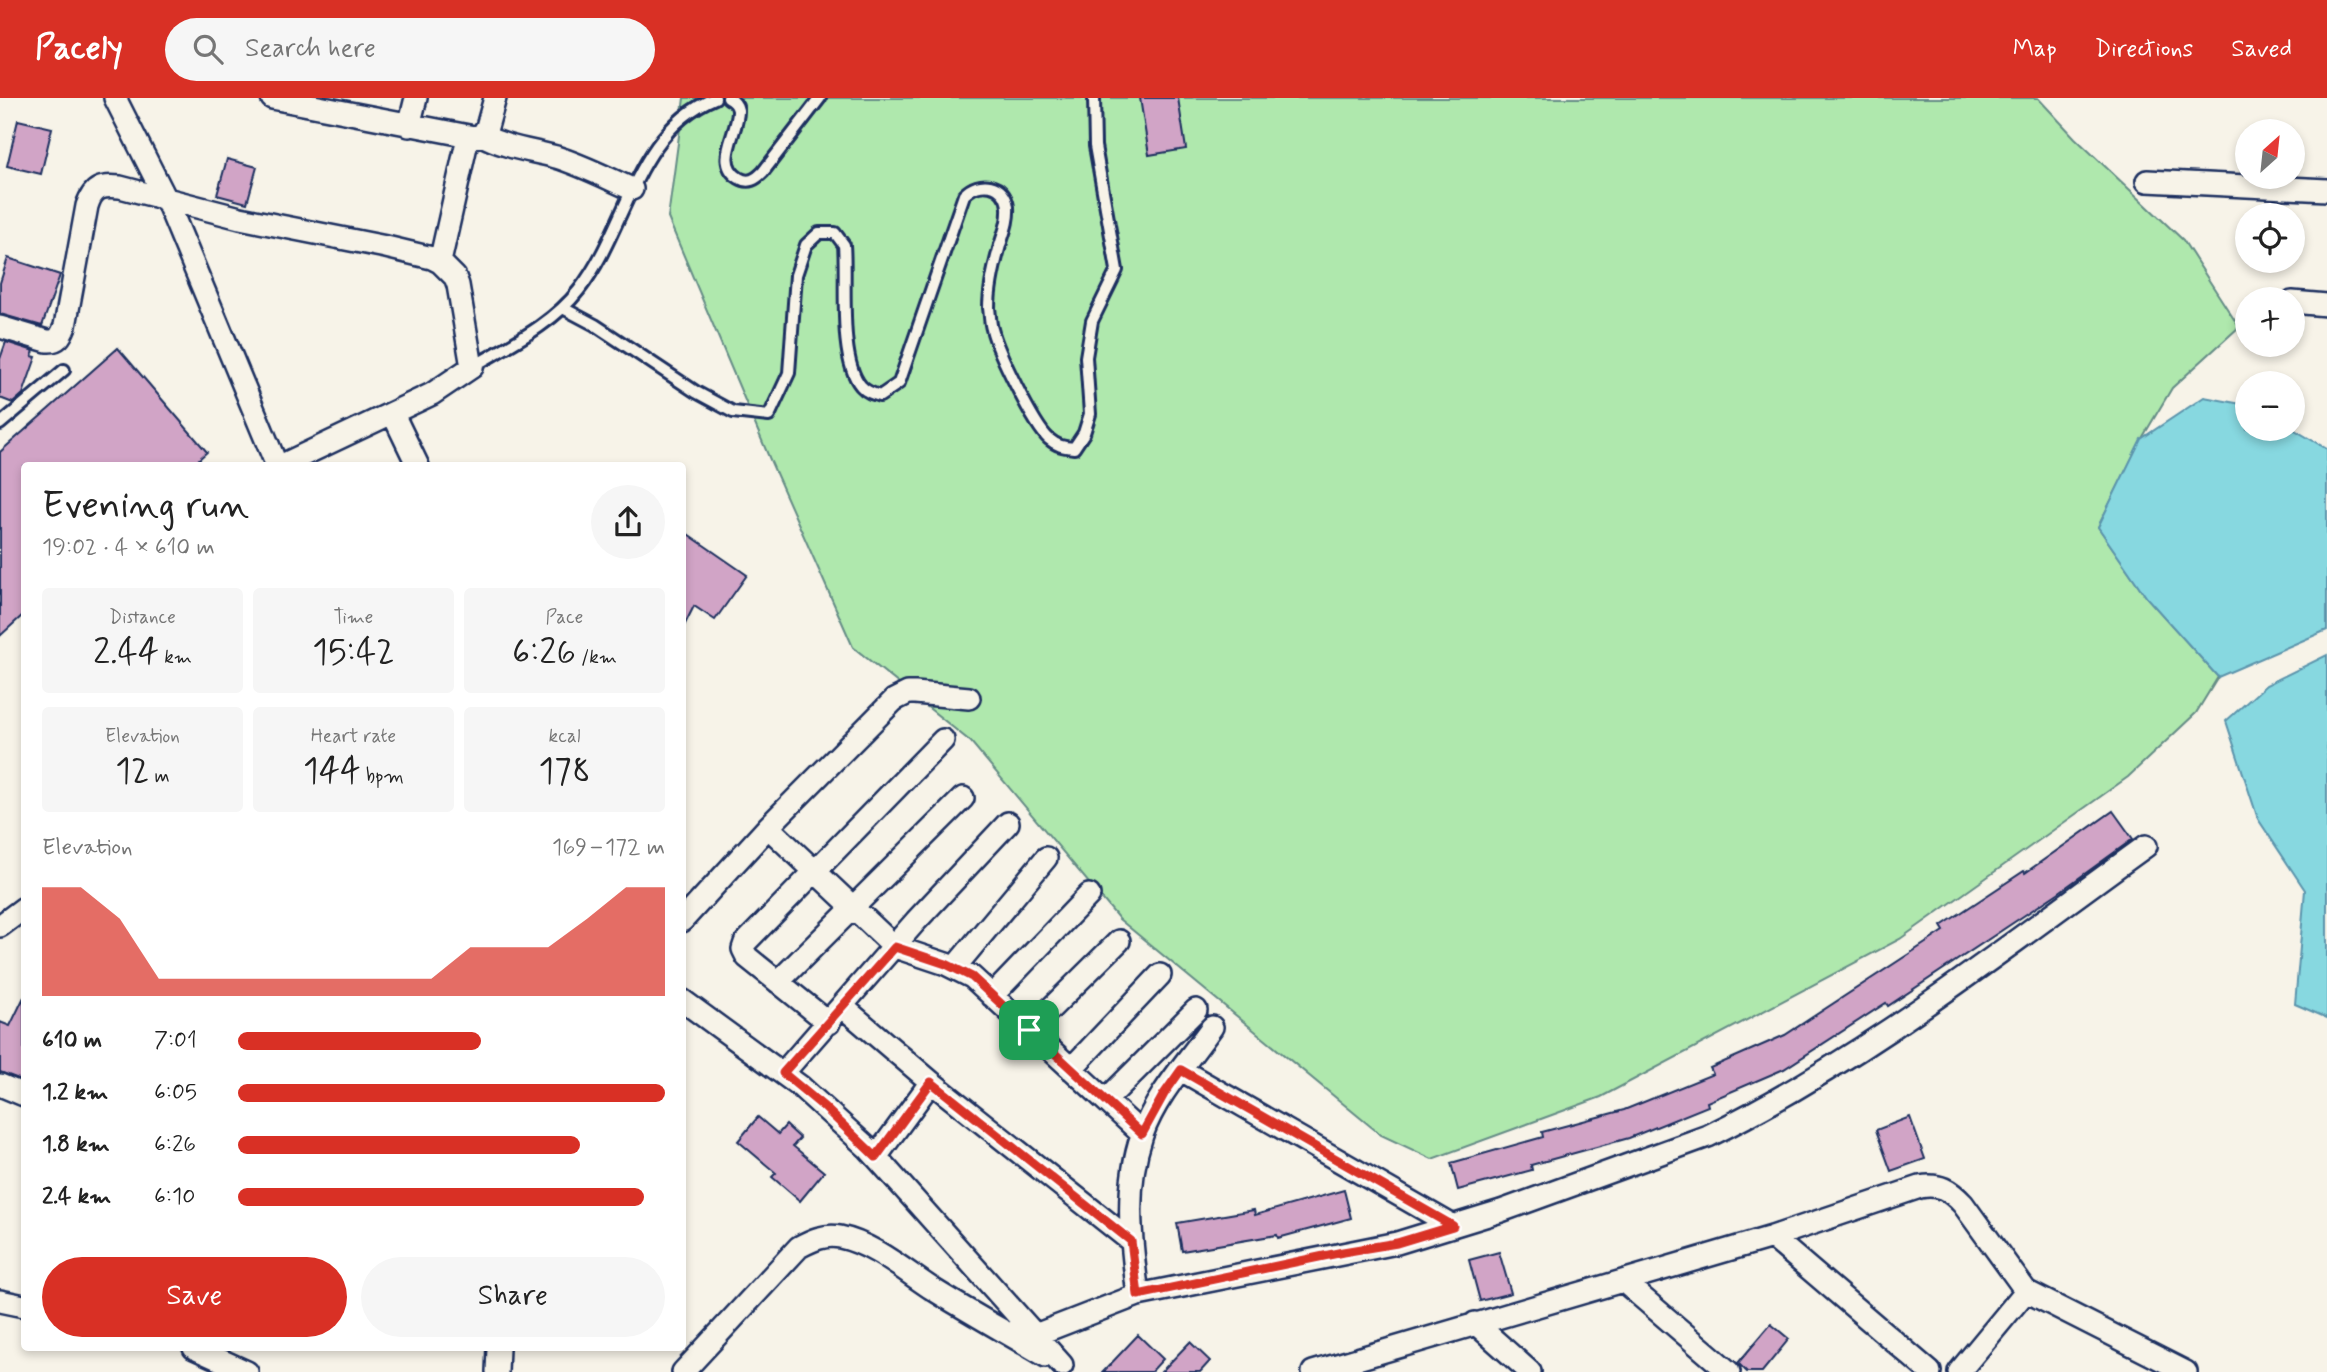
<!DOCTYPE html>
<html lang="en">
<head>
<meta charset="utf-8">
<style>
	body { margin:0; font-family:Mynerve,sans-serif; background:#f6f6f6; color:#222; height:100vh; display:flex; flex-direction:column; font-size:26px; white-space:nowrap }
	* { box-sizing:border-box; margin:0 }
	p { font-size:23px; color:#767676 }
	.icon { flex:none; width:38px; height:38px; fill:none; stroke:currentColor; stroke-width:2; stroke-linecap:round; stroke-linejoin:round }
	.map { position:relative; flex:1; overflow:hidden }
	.side { position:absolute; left:21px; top:364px; width:665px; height:889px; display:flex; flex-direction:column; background:#fff; border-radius:7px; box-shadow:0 4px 10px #0003 }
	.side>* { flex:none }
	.needle { width:46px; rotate:27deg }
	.fabs { position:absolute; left:2235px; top:21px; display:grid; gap:14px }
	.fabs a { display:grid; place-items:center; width:70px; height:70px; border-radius:50%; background:#fff; box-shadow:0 4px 10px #0003; font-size:35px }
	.pin { position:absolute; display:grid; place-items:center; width:60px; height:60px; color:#fff; margin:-30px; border-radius:14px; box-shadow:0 4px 10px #0006 }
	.round { display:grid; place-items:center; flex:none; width:74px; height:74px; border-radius:37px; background:#f6f6f6 }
	.overview { display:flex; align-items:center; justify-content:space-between; height:119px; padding:0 21px }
	h1 { font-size:38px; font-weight:600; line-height:52px }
	.metrics { display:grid; grid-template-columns:repeat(3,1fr); gap:10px; height:119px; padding:7px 21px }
	.metrics div { display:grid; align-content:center; border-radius:7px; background:#f6f6f6; text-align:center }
	.metrics b { font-size:35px; font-weight:600 }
	.metrics small { font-size:19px; font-weight:400 }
	.metrics p { font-size:19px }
	.chart { height:196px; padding:14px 21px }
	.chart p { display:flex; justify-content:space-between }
	.chart svg { width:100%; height:126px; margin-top:7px; fill:#d93025; opacity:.7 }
	.primary-button { display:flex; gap:14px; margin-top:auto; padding:14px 21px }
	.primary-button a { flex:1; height:80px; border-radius:42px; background:#d93025; color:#fff; font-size:28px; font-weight:600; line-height:80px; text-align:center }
	.primary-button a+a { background:#f6f6f6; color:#222 }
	ul { padding:0 21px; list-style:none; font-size:23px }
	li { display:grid; grid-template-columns:112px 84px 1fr; align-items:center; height:52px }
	li i { height:18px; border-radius:9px; background:#d93025 }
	header { display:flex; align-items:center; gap:42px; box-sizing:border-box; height:98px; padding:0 35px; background:#d93025; color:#fff }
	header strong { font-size:33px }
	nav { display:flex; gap:38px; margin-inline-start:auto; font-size:24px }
	.search { width:490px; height:63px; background:#f6f6f6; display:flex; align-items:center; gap:18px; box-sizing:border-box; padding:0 24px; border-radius:38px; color:#767676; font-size:26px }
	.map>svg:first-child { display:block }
	.green { fill:#afe8ad; stroke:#658c86; stroke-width:2 }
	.water { fill:#87d8e0; stroke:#5c94ac; stroke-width:2 }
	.building { fill:#d1a4c6; stroke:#1b2f5e; stroke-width:2 }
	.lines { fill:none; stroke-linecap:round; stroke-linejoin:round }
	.lane-casing { stroke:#1b2f5e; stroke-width:16 }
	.street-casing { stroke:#1b2f5e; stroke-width:26 }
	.lane { stroke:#f7f3e8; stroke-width:10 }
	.street { stroke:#f7f3e8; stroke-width:21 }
	.route-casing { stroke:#fff; stroke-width:14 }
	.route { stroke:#d93025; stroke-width:9 }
</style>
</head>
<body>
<header>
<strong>Pacely</strong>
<div class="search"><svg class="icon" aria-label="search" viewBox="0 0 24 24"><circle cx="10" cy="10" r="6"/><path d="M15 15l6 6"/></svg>Search here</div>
<nav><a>Map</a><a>Directions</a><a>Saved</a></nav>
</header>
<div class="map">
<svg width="2327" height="1274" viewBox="0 0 2327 1274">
	<rect width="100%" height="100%" fill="#f7f3e8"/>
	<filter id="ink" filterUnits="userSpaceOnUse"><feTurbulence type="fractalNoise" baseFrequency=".0143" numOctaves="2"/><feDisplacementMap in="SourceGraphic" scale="14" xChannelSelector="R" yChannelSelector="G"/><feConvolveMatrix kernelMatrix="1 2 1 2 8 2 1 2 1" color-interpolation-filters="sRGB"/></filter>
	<g filter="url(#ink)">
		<path class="green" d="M684 0H2038L2075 40 2183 142 2239 229 2172 290 2141 342 2098 429 2147 500 2218 579 2196 615 2128 679 1900 841 1601 999 1432 1061 1381 1037 1119 821 971 644 853 549 771 364 668 120Z"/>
		<path class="water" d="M2204 299 2247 307V331H2293L2327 351V532L2218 579 2147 500 2098 429 2141 341Z
			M2327 557V920L2295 906 2305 792 2258 721 2226 623 2266 587Z"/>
		<path class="building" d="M1140 0H1178L1186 51 1149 57Z
			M18 22 52 30 41 76 7 68Z
			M227 61 257 69 247 105 217 97Z
			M8 160 60 177 42 228 0 216V185Z
			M6 244 34 253 32 258 36 259 23 296 13 305 0 300V261Z
			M118 250 207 354 199 361 205 368H24V516L0 538V354Z
			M682 432 747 477 715 522 694 508 682 532Z
			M2113 713 2133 741 2058 795 1888 908 1886 905 1784 971 1707 1004 1708 1008 1629 1040 1531 1067 1532 1072 1458 1092 1451 1065 1543 1039 1542 1034 1624 1012 1713 976 1710 970 1785 937 1944 833 1941 828 2024 773 2025 775Z
			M24 899V983L0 974V924L10 928Z
			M758 1019 778 1036 786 1027 800 1040 793 1048 824 1074 800 1103 772 1079 776 1075 738 1043Z
			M1910 1019 1925 1061 1891 1073 1876 1032Z
			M1344 1092 1351 1120 1278 1140 1277 1137 1182 1153 1177 1125 1254 1112 1255 1117Z
			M1499 1154 1511 1195 1480 1203 1469 1162Z
			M1771 1226 1789 1241 1762 1274H1747L1738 1265Z
			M1138 1237 1163 1261 1151 1274H1103Z
			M1190 1244 1210 1263 1200 1274H1161Z"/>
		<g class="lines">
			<g class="lane-casing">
				<path id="lane" d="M728 0C734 3 737 6 738 12 739 34 713 64 739 80 749 86 756 81 763 74L820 0
					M563 210 595 227 696 294 733 314 769 318 789 275 796 177 806 147 819 135H835L844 147C847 181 838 262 861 288 866 294 873 296 880 298L899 285 964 97C979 81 1005 85 1008 109 1009 125 1003 136 999 151 994 169 989 191 989 210 990 216 990 225 992 231 997 252 1034 328 1049 341 1057 348 1063 349 1074 350L1084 335 1090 316 1086 259 1092 223 1117 172 1095 48 1094 0
					M472 269C509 247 552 227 579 192 627 131 635 33 715 0
					M0 326 64 272"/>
			</g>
			<g class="street-casing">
				<path id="street" d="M115 0 166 101 277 368
					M272 0 474 39 482 37 487 29 495 0
					M409 28 416 0
					M482 37C506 50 530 52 556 59 582 67 607 80 632 91
					M2147 83 2327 92
					M440 164 468 39
					M2292 204 2327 207
					M0 229 47 243C58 244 61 238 65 228L87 108C93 89 102 87 120 89L240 120 386 149 432 160 440 164 455 179 458 187 472 269 432 296 280 368
					M393 316 418 368
					M768 729 895 849 946 866 972 879 1142 1036
					M682 823 768 729 894 602 908 595H915L969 600
					M0 828 24 810
					M955 869 1046 760
					M778 884 963 700
					M992 898 1089 797
					M682 902 801 989 869 1051 1062 1267
					M843 909 931 984 1131 1143
					M829 925 747 859 743 851 745 845 943 642
					M1029 932 1119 843
					M1071 971 1160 877
					M1181 972 1453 1128
					M783 975 916 823 1008 725
					M0 987 24 997
					M1106 1002 1196 912
					M876 1059 931 984
					M1772 1139 1930 1274
					M1623 1183 1729 1274
					M1138 1197C1131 1143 1124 1090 1142 1037 1156 997 1188 963 1212 929
					M0 1203 24 1208
					M1475 1225 1530 1274
					M1035 1237 1138 1197 1397 1145 1501 1113 1708 1038C1865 961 2004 850 2146 748
					M194 1250 247 1274
					M497 1274 498 1250
					M683 1274 799 1149C812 1142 825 1136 840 1139 874 1146 906 1174 934 1192 971 1215 1009 1236 1046 1258
					M1313 1274 1772 1139 1920 1089C1939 1085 1950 1092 1963 1106L2026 1193 2186 1274
					M1959 1274 2026 1193"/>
			</g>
			<use href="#lane" class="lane"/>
			<use href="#street" class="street"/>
		</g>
	</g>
	<g class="lines" filter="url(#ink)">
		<g class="route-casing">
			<path id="route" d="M895 849 946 866 972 879 1142 1036 1164 996 1181 972 1453 1128 1397 1145 1343 1154 1138 1197 1131 1143 931 984 876 1059 824 1009 783 975Z"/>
		</g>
		<use href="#route" class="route"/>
	</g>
</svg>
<div class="fabs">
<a><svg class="needle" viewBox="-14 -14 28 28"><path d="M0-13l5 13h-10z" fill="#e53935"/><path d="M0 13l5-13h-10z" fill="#767676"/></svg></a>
<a><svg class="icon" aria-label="locate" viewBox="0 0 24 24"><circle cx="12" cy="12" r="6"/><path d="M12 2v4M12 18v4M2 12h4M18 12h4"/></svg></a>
<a>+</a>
<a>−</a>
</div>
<div class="pin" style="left:1029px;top:932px;background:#1e9e55"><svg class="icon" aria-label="arrive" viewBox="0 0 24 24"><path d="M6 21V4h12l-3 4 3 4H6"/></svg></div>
<section class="side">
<div class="overview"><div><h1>Evening run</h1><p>19:02 · 4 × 610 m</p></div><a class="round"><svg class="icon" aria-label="share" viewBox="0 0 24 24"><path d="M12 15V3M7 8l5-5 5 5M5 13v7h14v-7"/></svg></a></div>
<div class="metrics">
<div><p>Distance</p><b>2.44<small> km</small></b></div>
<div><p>Time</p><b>15:42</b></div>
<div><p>Pace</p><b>6:26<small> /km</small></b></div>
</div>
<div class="metrics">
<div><p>Elevation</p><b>12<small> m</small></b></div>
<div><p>Heart rate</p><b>144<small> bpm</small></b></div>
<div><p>kcal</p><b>178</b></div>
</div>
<div class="chart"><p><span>Elevation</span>169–172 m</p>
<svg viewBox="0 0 160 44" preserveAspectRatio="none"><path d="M0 44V6L10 6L20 17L30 38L40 38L50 38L60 38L70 38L80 38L90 38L100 38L110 27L120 27L130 27L140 17L150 6L160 6V44z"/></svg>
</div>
<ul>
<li><b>610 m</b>7:01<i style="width:57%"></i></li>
<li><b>1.2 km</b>6:05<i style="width:100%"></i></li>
<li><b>1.8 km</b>6:26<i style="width:80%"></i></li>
<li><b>2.4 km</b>6:10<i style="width:95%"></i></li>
</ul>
<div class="primary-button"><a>Save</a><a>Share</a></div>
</section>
</div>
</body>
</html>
